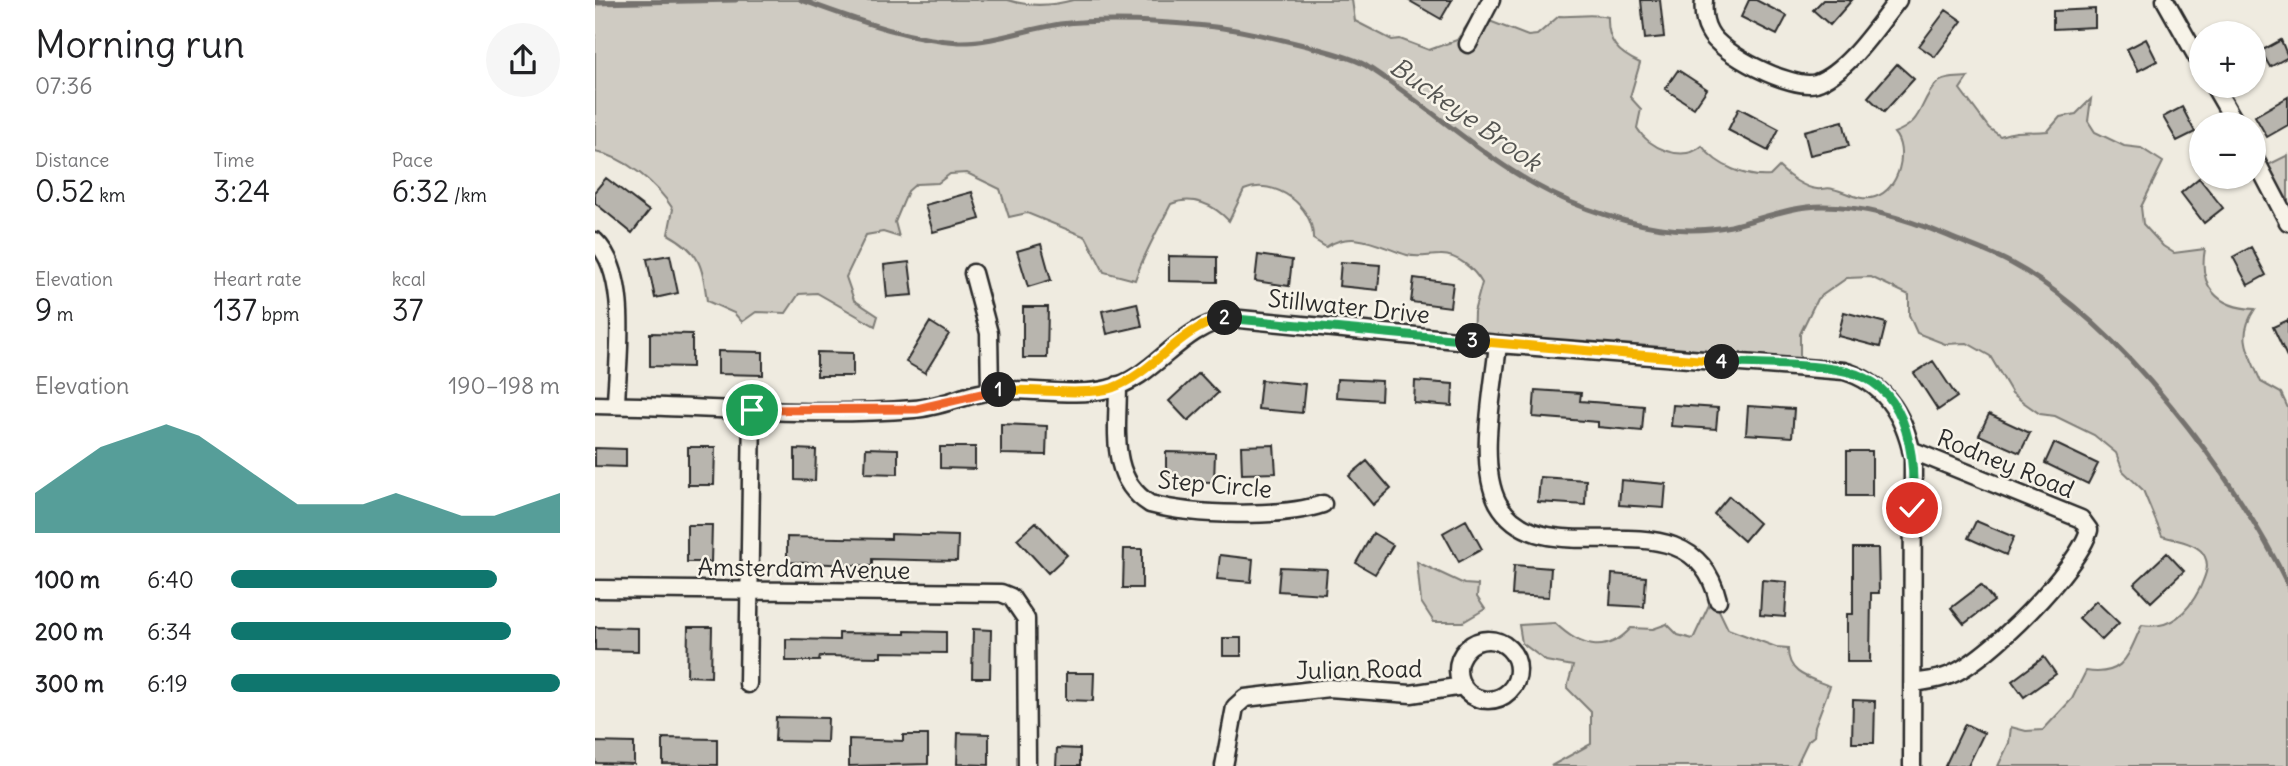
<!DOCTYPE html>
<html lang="en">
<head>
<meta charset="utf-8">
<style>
	body { margin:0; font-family:Delius,sans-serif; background:#f6f6f6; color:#202124; height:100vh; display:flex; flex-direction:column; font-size:26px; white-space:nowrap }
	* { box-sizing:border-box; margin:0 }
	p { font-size:23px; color:#757577 }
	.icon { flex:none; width:38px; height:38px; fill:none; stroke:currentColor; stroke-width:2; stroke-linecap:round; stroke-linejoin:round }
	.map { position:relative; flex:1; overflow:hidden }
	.details { display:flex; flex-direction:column; background:#fff; width:595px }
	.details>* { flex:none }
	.fabs { position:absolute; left:1594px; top:21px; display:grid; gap:14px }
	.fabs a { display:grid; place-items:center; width:77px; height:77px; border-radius:50%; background:#fff; box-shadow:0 2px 5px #0004; font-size:35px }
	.pin { position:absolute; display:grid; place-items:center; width:60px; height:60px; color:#fff; margin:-30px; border:4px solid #fff; border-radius:50%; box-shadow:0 2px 7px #0007 }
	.km { position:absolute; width:35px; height:35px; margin:-18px; border-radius:50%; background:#222; color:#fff; font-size:19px; line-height:35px; text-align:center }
	.round { display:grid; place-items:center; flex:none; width:74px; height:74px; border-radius:37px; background:#f6f6f6 }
	.headline { display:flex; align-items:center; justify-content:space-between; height:119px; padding:0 35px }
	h1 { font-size:38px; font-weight:600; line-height:52px }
	.figures { display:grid; grid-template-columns:repeat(3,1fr); gap:10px; height:119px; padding:7px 35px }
	.figures div { display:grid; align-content:center }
	.figures b { font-size:30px; font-weight:600 }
	.figures small { font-size:19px; font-weight:400 }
	.figures p { font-size:19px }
	.chart { height:196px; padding:14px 35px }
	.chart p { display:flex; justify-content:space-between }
	.chart svg { width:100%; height:126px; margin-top:7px; fill:#0f766e; opacity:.7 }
	ul { padding:0 35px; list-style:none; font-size:23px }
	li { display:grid; grid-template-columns:112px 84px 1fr; align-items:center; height:52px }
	li i { height:18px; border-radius:9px; background:#0f766e }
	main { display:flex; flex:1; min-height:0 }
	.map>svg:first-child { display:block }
	.green { fill:#cfcbc2; stroke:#7d7b76; stroke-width:2 }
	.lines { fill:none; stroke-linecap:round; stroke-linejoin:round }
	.stream { stroke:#74726e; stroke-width:5 }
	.building { fill:#b8b5ae; stroke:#2b2b2b; stroke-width:2 }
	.street-casing { stroke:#2b2b2b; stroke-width:21 }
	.street { stroke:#f7f3e8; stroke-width:16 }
	.split-1-casing { stroke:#fff; stroke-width:14 }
	.split-2-casing { stroke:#fff; stroke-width:14 }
	.split-3-casing { stroke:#fff; stroke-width:14 }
	.split-4-casing { stroke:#fff; stroke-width:14 }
	.split-5-casing { stroke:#fff; stroke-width:14 }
	.split-1 { stroke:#f0652b; stroke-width:9 }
	.split-2 { stroke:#f5b400; stroke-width:9 }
	.split-3 { stroke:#22a559; stroke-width:9 }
	.split-4 { stroke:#f5b400; stroke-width:9 }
	.split-5 { stroke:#22a559; stroke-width:9 }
	.labels { text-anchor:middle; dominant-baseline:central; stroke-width:5; stroke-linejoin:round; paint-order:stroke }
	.street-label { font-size:24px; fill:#2b2b2b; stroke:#f7f3e8 }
	.water-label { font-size:26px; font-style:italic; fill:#555552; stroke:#f7f3e8 }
</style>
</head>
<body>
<main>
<section class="details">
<div class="headline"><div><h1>Morning run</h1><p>07:36</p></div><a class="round"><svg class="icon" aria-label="share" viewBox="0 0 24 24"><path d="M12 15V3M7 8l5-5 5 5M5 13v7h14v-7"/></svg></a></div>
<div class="figures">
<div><p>Distance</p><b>0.52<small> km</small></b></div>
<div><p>Time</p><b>3:24</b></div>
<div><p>Pace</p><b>6:32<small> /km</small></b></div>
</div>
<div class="figures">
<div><p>Elevation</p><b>9<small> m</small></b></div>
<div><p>Heart rate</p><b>137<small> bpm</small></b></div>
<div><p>kcal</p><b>37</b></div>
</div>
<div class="chart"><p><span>Elevation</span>190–198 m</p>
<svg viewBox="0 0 160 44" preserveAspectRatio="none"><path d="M0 44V30L10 22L20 14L30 10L40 6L50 10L60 18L70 26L80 34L90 34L100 34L110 30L120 34L130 38L140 38L150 34L160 30V44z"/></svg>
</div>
<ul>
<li><b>100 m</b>6:40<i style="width:81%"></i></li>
<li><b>200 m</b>6:34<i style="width:85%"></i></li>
<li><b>300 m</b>6:19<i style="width:100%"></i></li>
</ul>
</section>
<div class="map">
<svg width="1693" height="766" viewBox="0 0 1693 766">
	<rect width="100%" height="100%" fill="#efebe0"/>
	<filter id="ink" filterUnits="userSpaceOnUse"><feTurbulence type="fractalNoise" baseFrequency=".0143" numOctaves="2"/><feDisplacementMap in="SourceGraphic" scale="14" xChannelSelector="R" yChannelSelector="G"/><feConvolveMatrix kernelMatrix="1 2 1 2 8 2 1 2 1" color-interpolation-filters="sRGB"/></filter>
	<g filter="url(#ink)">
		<path class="green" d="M0 0H413C434 7 456 6 478 0H757L760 21 797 40 805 39 834 50 862 40 879 15 933 36 942 35 964 16C980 17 998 13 1013 17 1012 42 1023 53 1045 63L1035 97 1046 109 1042 128C1054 148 1087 163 1107 146 1122 166 1151 178 1175 176L1184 167C1193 176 1209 188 1222 189 1227 190 1232 187 1238 189 1252 192 1265 202 1280 197 1304 190 1314 150 1299 133 1329 122 1323 104 1341 84 1348 77 1364 78 1373 77L1365 89 1394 128 1405 136C1425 129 1434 133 1453 131L1465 117 1481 114 1496 99 1493 121 1500 132 1529 146 1546 148 1568 162 1546 207 1548 224 1568 246 1579 253 1610 249C1603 286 1622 308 1660 309 1641 337 1654 353 1666 382L1686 393 1693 408V766H1403L1414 743 1416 727 1431 731 1448 730 1477 699 1491 671C1530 677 1533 654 1547 625 1576 630 1593 612 1605 588 1609 578 1615 567 1610 557 1605 543 1579 540 1567 536L1548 490 1528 471 1521 453 1499 435 1460 416 1445 414 1428 402 1417 393 1395 356 1372 343 1350 344 1322 333 1314 315V295L1276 277 1252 278 1222 299 1205 334V366L878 342 879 312 887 283C879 269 862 254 845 255 834 255 822 258 812 255 783 246 759 229 731 247L718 239C719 206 680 177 649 190L634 221C618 204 597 195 576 204 563 230 549 253 540 280L509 272 491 237 432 213 414 217 405 189 372 173 355 174 343 183 321 184 313 191 300 222 304 237 288 232 271 235 251 277 259 300 283 316 280 326 222 293 204 294 191 313 161 312 147 322 139 313 112 301C107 266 106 252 73 234L78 209C62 184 31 157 0 152Z
			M1693 155V224L1667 168Z
			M822 562 869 584 883 585 882 597 890 609 868 622H839L826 602Z
			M1120 602 1133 629 1181 647 1193 648C1192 674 1214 678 1235 686L1220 726 1219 736 1213 741 1201 766H956L996 744V712L972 688 978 666 951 661 927 643 924 625 960 623C986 648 1011 655 1036 628L1058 629 1072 624 1083 635 1098 639 1114 605Z"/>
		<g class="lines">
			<path class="stream" d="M206 0C257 18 309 39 364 42 397 43 432 29 465 24 514 18 571 22 620 27 648 30 748 52 770 65 846 113 906 178 993 209 1040 226 1086 236 1136 226 1167 219 1195 206 1228 206 1270 206 1315 220 1353 236 1374 245 1396 252 1416 263 1522 319 1642 478 1693 585
				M0 3 141 0"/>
		</g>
		<path class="building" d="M813 0H857L846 19Z
			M1046 0H1065L1069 37 1050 39Z
			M1154 0H1161L1192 16 1182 35 1146 17Z
			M1228 0H1257L1235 25 1218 10Z
			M1500 9V27L1458 29V11Z
			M1351 10 1367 21 1340 57 1324 46Z
			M1551 39 1562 61 1543 71 1532 49Z
			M1686 40 1693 57 1675 67 1666 51Z
			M1302 64 1319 79 1289 112 1273 97Z
			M1083 70 1112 89 1099 108 1070 89Z
			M1693 97V125L1672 137 1660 116Z
			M1587 107 1600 132 1582 141 1568 117Z
			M1144 108 1184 129 1173 151 1133 130Z
			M1248 121 1254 146 1215 155 1209 131Z
			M11 178 54 211 37 233 0 203V191Z
			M1604 178 1628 208 1609 223 1586 193Z
			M377 192 385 219 338 232 330 205Z
			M446 244 456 280 433 287 422 251Z
			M1656 247 1671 275 1653 285 1638 257Z
			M75 255 83 293 60 298 52 259Z
			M663 255 697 260 694 286 660 281Z
			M574 256 622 257V282L574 281Z
			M314 262 318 295 292 297 289 265Z
			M746 262 785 265 783 290 744 286Z
			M819 278 858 283 855 307 816 302Z
			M542 303 547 326 512 334 507 311Z
			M428 307H453L452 358H428Z
			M1249 312 1291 323 1285 347 1243 336Z
			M1693 320V359L1678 327Z
			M335 322 354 334 330 373 311 362Z
			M55 333 97 334V367L55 366Z
			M123 351 168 352V375L123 374Z
			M222 352 258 353V376H222Z
			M1338 361 1362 397 1343 410 1319 373Z
			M604 373 623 393 593 421 574 401Z
			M742 379 787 381 786 400 741 397Z
			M666 380 710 384 707 413 663 409Z
			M820 381 858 384 857 406 819 403Z
			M940 390 986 393 985 401 1049 406 1047 431 1003 427V422L938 417Z
			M1078 405 1123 408 1121 429 1076 426Z
			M1153 406 1199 409 1197 437 1151 434Z
			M1394 414 1435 433 1425 453 1384 435Z
			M406 424 452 426 451 455 406 454Z
			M1459 443 1503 464 1493 484 1450 463Z
			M679 445 681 473 647 474 646 446Z
			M93 447H120L119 485H93Z
			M345 447H380V469L345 468Z
			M0 448 31 449V467L0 466Z
			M271 448 303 449V474L270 473Z
			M200 449 221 450 220 481 200 480Z
			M1252 451H1277V496H1252Z
			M571 452 620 453 619 482 571 481Z
			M772 461 796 489 778 505 754 476Z
			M945 477 991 480 990 505 943 502Z
			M1026 480 1071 484 1069 508 1024 505Z
			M1134 496 1164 523 1149 541 1119 514Z
			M871 520 887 549 864 562 848 533Z
			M1381 521 1419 537 1411 555 1373 538Z
			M441 522 472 555 453 573 422 539Z
			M92 525H117L116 562H92Z
			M778 533 798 545 780 574 761 563Z
			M296 534 363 536 362 561 277 559V566L192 562V537L296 539Z
			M1258 548H1283L1284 593H1276L1275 662H1252V614H1258Z
			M529 549H547V588H528Z
			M1572 553 1589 571 1556 602 1539 584Z
			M625 555 658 559 656 582 622 579Z
			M919 565 956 568 954 597 917 595Z
			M685 567 732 569 730 594 683 591Z
			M1017 574 1051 577 1049 607 1015 605Z
			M1167 580 1192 582 1190 617 1165 615Z
			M1386 585 1399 601 1369 624 1356 608Z
			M1501 601 1524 623 1507 640 1484 618Z
			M0 627 43 628V651L0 650Z
			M93 627H117L116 677 92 676Z
			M378 629 396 630 395 678H377Z
			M310 631 351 632V653L286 652V657L225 656 224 661H191V639L244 640V633L310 634Z
			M628 638H646V656H628Z
			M1449 657 1461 674 1429 697 1417 681Z
			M471 673H499L498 701 471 700Z
			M1258 700 1280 701 1279 743H1257Z
			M181 717 233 718 232 742 180 741Z
			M1370 724 1389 733 1373 766H1350Z
			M363 733 394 734V765L362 764Z
			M308 735H333V764L254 766V739L308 741Z
			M68 738 122 739V765L68 764Z
			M0 742 39 743V764L0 763Z
			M462 748 485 749V766H461Z"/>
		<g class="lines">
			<g class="street-casing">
				<path id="street" d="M1109 0C1108 10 1109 22 1114 31 1125 54 1197 90 1221 83 1252 73 1283 25 1303 0
					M1570 0 1606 64
					M873 44 896 0
					M1619 86 1641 124
					M1659 157 1693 222
					M0 241C36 275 22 360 21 405
					M378 273 394 333 395 391
					M903 344C899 387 882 464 903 503 948 583 1096 486 1123 600
					M523 385C523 429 513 478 555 504 600 516 685 518 728 504
					M0 405C106 406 213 418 319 409 349 407 376 391 407 390 440 389 482 397 513 389 562 377 583 327 635 318L903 344 1249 371C1291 383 1310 418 1318 458L1317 766
					M1316 450 1486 519 1494 530C1484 568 1392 661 1355 675 1344 680 1330 681 1318 683
					M0 589 406 593 416 597 431 619 432 766
					M863 670a30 30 0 1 1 60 0a30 30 0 1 1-60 0Z
					M153 684 157 410
					M629 766 640 707 650 698 734 688 816 694 868 686"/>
			</g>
			<use href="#street" class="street"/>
		</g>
	</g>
	<g class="lines" filter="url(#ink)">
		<g class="split-1-casing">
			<path id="split-1" d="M157 410 322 409 404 390"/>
		</g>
		<g class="split-2-casing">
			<path id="split-2" d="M404 390C433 389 492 396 517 388 561 372 584 327 630 318"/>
		</g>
		<g class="split-3-casing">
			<path id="split-3" d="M630 318 878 341"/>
		</g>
		<g class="split-4-casing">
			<path id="split-4" d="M878 341 1127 362"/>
		</g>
		<g class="split-5-casing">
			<path id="split-5" d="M1127 362C1164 365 1228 363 1261 374 1315 393 1321 460 1317 508"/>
		</g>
		<use href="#split-1" class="split-1"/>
		<use href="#split-2" class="split-2"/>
		<use href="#split-3" class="split-3"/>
		<use href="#split-4" class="split-4"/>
		<use href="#split-5" class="split-5"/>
	</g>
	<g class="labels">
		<g class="street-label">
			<text transform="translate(754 306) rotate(6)">Stillwater Drive</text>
			<text transform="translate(1411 463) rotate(22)">Rodney Road</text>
			<text transform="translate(620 484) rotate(5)">Step Circle</text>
			<text transform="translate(209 568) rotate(1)">Amsterdam Avenue</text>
			<text transform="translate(764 669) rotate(-1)">Julian Road</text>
		</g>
		<g class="water-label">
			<text transform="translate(871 114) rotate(35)">Buckeye Brook</text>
		</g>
	</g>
</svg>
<div class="fabs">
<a>+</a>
<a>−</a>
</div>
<div class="pin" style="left:157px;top:410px;background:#1e9e55"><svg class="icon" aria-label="arrive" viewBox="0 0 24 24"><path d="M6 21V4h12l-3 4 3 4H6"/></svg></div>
<div class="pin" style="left:1317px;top:508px;background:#d93025"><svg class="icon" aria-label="check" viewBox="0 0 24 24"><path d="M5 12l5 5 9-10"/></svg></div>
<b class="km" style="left:404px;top:390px">1</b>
<b class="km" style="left:630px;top:318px">2</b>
<b class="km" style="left:878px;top:341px">3</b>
<b class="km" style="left:1127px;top:362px">4</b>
</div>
</main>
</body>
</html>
